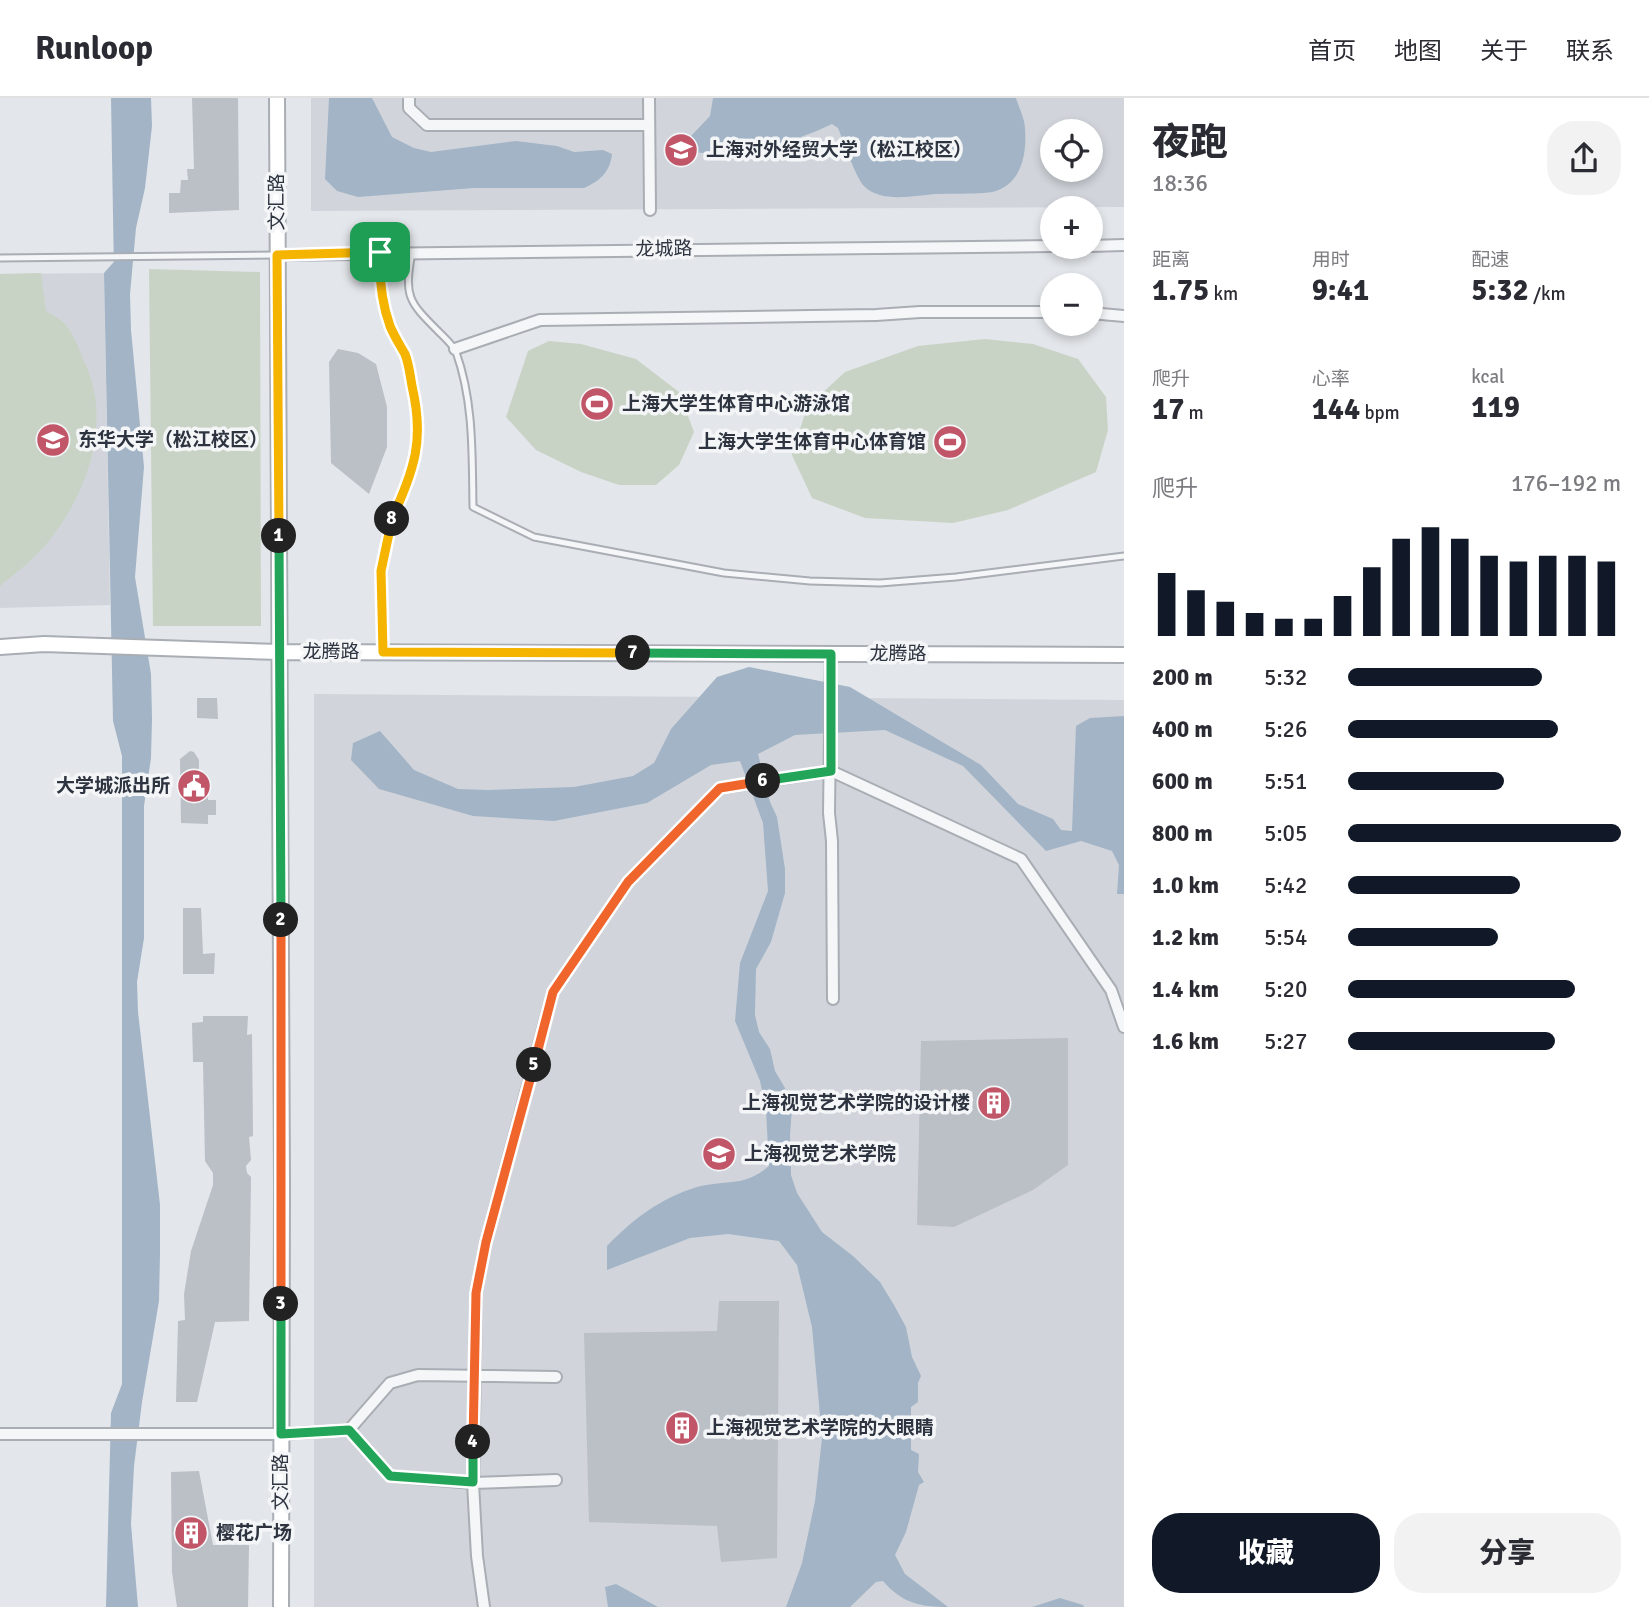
<!DOCTYPE html>
<html lang="zh">
<head>
<meta charset="utf-8">
<style>
	body { margin:0; font-family:Signika,"Noto Sans SC",sans-serif; background:#f2f2f3; color:#2b2b33; height:100vh; display:flex; flex-direction:column; font-size:26px; white-space:nowrap }
	* { box-sizing:border-box; margin:0 }
	p { font-size:23px; color:#7c7c81 }
	.icon { flex:none; width:38px; height:38px; fill:none; stroke:currentColor; stroke-width:2; stroke-linecap:round; stroke-linejoin:round }
	.map { position:relative; flex:1; overflow:hidden }
	.details { display:flex; flex-direction:column; background:#fff; width:525px }
	.details>* { flex:none }
	.controls { position:absolute; left:1040px; top:21px; display:grid; gap:14px }
	.controls a { display:grid; place-items:center; width:63px; height:63px; border-radius:50%; background:#fff; box-shadow:0 4px 10px #0003; font-size:35px }
	.pin { position:absolute; display:grid; place-items:center; width:60px; height:60px; color:#fff; margin:-30px; border-radius:14px; box-shadow:0 4px 10px #0006 }
	.km { position:absolute; width:35px; height:35px; margin:-18px; border-radius:50%; background:#222; color:#fff; font-size:19px; line-height:35px; text-align:center }
	.round { display:grid; place-items:center; flex:none; width:74px; height:74px; border-radius:28px; background:#f2f2f3 }
	.headline { display:flex; align-items:center; justify-content:space-between; height:119px; padding:0 28px }
	h1 { font-size:38px; font-weight:800; line-height:52px }
	.stats { display:grid; grid-template-columns:repeat(3,1fr); gap:10px; height:119px; padding:7px 28px }
	.stats div { display:grid; align-content:center }
	.stats b { font-size:30px; font-weight:800 }
	.stats small { font-size:19px; font-weight:400 }
	.stats p { font-size:19px }
	.chart { height:196px; padding:14px 28px }
	.chart p { display:flex; justify-content:space-between }
	.chart svg { width:100%; height:126px; margin-top:7px; stroke:#111827; stroke-width:6 }
	.primary-button { display:flex; gap:14px; margin-top:auto; padding:14px 28px }
	.primary-button a { flex:1; height:80px; border-radius:28px; background:#111827; color:#fff; font-size:28px; font-weight:800; line-height:80px; text-align:center }
	.primary-button a+a { background:#f2f2f3; color:#2b2b33 }
	ul { padding:0 28px; list-style:none; font-size:23px }
	li { display:grid; grid-template-columns:112px 84px 1fr; align-items:center; height:52px }
	li i { height:18px; border-radius:9px; background:#111827 }
	header { display:flex; align-items:center; gap:42px; box-sizing:border-box; height:98px; padding:0 35px; background:#fff; border-bottom:2px solid #e1e1e2 }
	header strong { font-size:33px }
	nav { display:flex; gap:38px; margin-inline-start:auto; font-size:24px }
	main { display:flex; flex:1; min-height:0 }
	.map>svg:first-child { display:block }
	.built { fill:#d1d5db; fill-rule:evenodd }
	.green { fill:#c9d3c5 }
	.water { fill:#a2b4c6 }
	.lines { fill:none; stroke-linecap:round; stroke-linejoin:round }
	.canal { stroke:#a2b4c6; stroke-width:14 }
	.building { fill:#bbbfc6 }
	.lane-casing { stroke:#a9adb4; stroke-width:9 }
	.street-casing { stroke:#a9adb4; stroke-width:14 }
	.secondary-casing { stroke:#a9adb4; stroke-width:18 }
	.lane { stroke:#f5f6f8; stroke-width:5 }
	.street { stroke:#f5f6f8; stroke-width:10 }
	.secondary { stroke:#fff; stroke-width:14 }
	.split-1-casing { stroke:#fff; stroke-width:14 }
	.split-2-casing { stroke:#fff; stroke-width:14 }
	.split-3-casing { stroke:#fff; stroke-width:14 }
	.split-4-casing { stroke:#fff; stroke-width:14 }
	.split-5-casing { stroke:#fff; stroke-width:14 }
	.split-6-casing { stroke:#fff; stroke-width:14 }
	.split-7-casing { stroke:#fff; stroke-width:14 }
	.split-8-casing { stroke:#fff; stroke-width:14 }
	.split-9-casing { stroke:#fff; stroke-width:14 }
	.split-1 { stroke:#f5b400; stroke-width:9 }
	.split-2 { stroke:#22a559; stroke-width:9 }
	.split-3 { stroke:#f0652b; stroke-width:9 }
	.split-4 { stroke:#22a559; stroke-width:9 }
	.split-5 { stroke:#f0652b; stroke-width:9 }
	.split-6 { stroke:#f0652b; stroke-width:9 }
	.split-7 { stroke:#22a559; stroke-width:9 }
	.split-8 { stroke:#f5b400; stroke-width:9 }
	.split-9 { stroke:#f5b400; stroke-width:9 }
	.labels { text-anchor:middle; dominant-baseline:central; stroke-width:7; stroke-linejoin:round; paint-order:stroke }
	.poi-label { font-size:19px; font-weight:bold; fill:#2d3440; stroke:#f3f5f7; text-anchor:start }
	.street-label { font-size:19px; fill:#2d3440; stroke:#f3f5f7 }
</style>
</head>
<body>
<header>
<strong>Runloop</strong>
<nav><a>首页</a><a>地图</a><a>关于</a><a>联系</a></nav>
</header>
<main>
<div class="map">
<svg width="1124" height="1509" viewBox="0 0 1124 1509">
	<rect width="100%" height="100%" fill="#e3e6ea"/>
	<path class="built" d="M311 0H1124V109L311 113ZM1052 33H1090V72H1052Z
		M104 175 110 507 0 510V176Z
		M314 596 1124 602V1509H314Z"/>
	<path class="green" d="M149 171 260 174 261 528H153Z
		M41 175 46 213C51 216 59 220 64 225 73 234 79 251 84 263 113 323 88 395 48 444 34 461 17 474 0 488V176Z
		M985 241 1033 246 1078 261 1106 299 1108 332 1096 374 1008 412 953 425 865 420 812 400 792 357 807 309 845 274 918 248Z
		M549 243 581 246 636 261 679 294 694 334 679 367 656 387H619L581 374 536 352 506 319 528 253Z"/>
	<path class="water" d="M120 0H151L152 28 145 90 136 130 130 196 131 232 144 369 135 479 151 576 152 621 151 660 144 708V840L137 884 138 914 160 1107V1155L159 1203 142 1304 134 1368 131 1426 138 1509H106L111 1315 122 1286V658L113 623 104 175 120 157Z
		M329 0H372L392 39 414 50 431 54 516 43 557 48 574 54 603 52 612 56C610 74 600 83 584 90H474L358 99 337 93 325 81Z
		M713 0H1016C1019 10 1025 21 1025 31 1027 54 1022 85 996 93 983 97 952 95 937 96 916 97 881 106 864 88 856 80 843 42 838 30L832 26C790 46 739 60 693 54L691 38 710 18Z
		M749 569 850 589 981 667 1018 706 1053 721 1061 732 1072 733 1076 628 1090 620 1124 618V796H1117L1119 767 1112 753 1081 743 1046 753 963 668 885 632 795 637 758 656 770 704 777 719 785 771V795L771 844 756 871 755 917 759 934 770 951 775 973 785 990 792 1010 790 1037 791 1077 797 1095 822 1134 853 1158 880 1184 894 1207 906 1229 912 1259 921 1278 918 1285V1304L911 1309V1352L919 1356 918 1374 924 1384 919 1387 906 1434 895 1457 905 1476 948 1509C920 1509 902 1505 883 1483L876 1484 850 1509H786L802 1465 815 1403 822 1340 812 1229 797 1167 779 1143 728 1136 690 1140 607 1172V1148C633 1121 661 1100 697 1089 726 1081 743 1090 769 1068L766 1012 760 983 735 923 740 865 768 793 763 725 740 663 711 667 647 705 554 723 473 718 379 691 351 662 353 645 380 633 414 672 458 691 488 692 574 689 633 678 654 665 671 631 717 579Z
		M616 1486 658 1509H608L605 1489Z
		M1060 1500 1083 1507 1084 1509H1032Z"/>
	<g class="lines">
		<path class="canal" d="M118 0 121 174"/>
	</g>
	<path class="building" d="M192 0H238L239 112 169 115V95H180L181 82H188L187 71H194Z
		M338 251 358 255 376 266 387 309V349L369 396 331 365 329 264Z
		M197 600H217L218 621 197 620Z
		M190 653 194 654 199 662V673L206 675 208 702H216V717H208V726L181 725 180 661Z
		M183 810H201L203 856 215 855 214 876H183Z
		M203 918H248L247 937 252 936 253 1038 249 1039 251 1062 246 1068 247 1075 251 1079 249 1223 215 1224 197 1304H176L178 1223 185 1222 184 1196 191 1153 213 1087V1075L205 1063 203 964H193L192 925 203 924Z
		M1068 940V1067L1033 1092 954 1129 917 1127 921 943Z
		M719 1203H779L777 1460 721 1464 717 1428 589 1424 584 1235 717 1233Z
		M199 1373 213 1447H249L248 1509H177L172 1474 171 1374Z"/>
	<g class="lines">
		<g class="lane-casing">
			<path id="lane" d="M412 154C404 199 408 203 439 234 445 240 453 247 456 254 474 304 472 358 473 409L534 439 724 475 810 483 880 485 956 479 1124 458
				M380 157C379 182 381 207 391 230 395 240 402 249 406 258 414 282 420 318 419 342 417 374 398 398 389 427 377 468 382 512 383 554
				M0 160 277 157"/>
		</g>
		<g class="street-casing">
			<path id="street" d="M409 0V10L427 27H649
				M649 0 650 112
				M1090 148 1124 147
				M277 157 1052 148
				M1090 215 1124 218
				M455 251 540 222 876 217 920 214H1052
				M831 556 829 715 832 743 833 901
				M349 1332 390 1378 473 1385 556 1382
				M0 1336H281L349 1332 390 1285 418 1277 556 1279
				M484 1509 477 1458 473 1385 476 1195 486 1144 553 894 628 784 720 690 831 673 1021 761 1111 892 1124 929"/>
		</g>
		<g class="secondary-casing">
			<path id="secondary" d="M277 0 282 1087 281 1509
				M0 549 44 546 279 554 1124 557"/>
		</g>
		<use href="#lane" class="lane"/>
		<use href="#street" class="street"/>
		<use href="#secondary" class="secondary"/>
	</g>
	<g class="lines">
		<g class="split-1-casing">
			<path id="split-1" d="M279 438 277 157 380 154"/>
		</g>
		<g class="split-2-casing">
			<path id="split-2" d="M279 438 281 822"/>
		</g>
		<g class="split-3-casing">
			<path id="split-3" d="M281 822V1206"/>
		</g>
		<g class="split-4-casing">
			<path id="split-4" d="M281 1206V1336L349 1332 390 1378 473 1384V1344"/>
		</g>
		<g class="split-5-casing">
			<path id="split-5" d="M473 1344 476 1195 486 1144 534 967"/>
		</g>
		<g class="split-6-casing">
			<path id="split-6" d="M534 967 553 894 628 784 720 690 763 683"/>
		</g>
		<g class="split-7-casing">
			<path id="split-7" d="M633 555 831 556V673L763 683"/>
		</g>
		<g class="split-8-casing">
			<path id="split-8" d="M392 421 381 473 383 554 633 555"/>
		</g>
		<g class="split-9-casing">
			<path id="split-9" d="M380 154C379 180 381 203 390 228 394 238 400 247 405 256 409 266 410 277 412 288 425 344 414 370 392 421"/>
		</g>
		<use href="#split-1" class="split-1"/>
		<use href="#split-2" class="split-2"/>
		<use href="#split-3" class="split-3"/>
		<use href="#split-4" class="split-4"/>
		<use href="#split-5" class="split-5"/>
		<use href="#split-6" class="split-6"/>
		<use href="#split-7" class="split-7"/>
		<use href="#split-8" class="split-8"/>
		<use href="#split-9" class="split-9"/>
	</g>
	<defs>
		<g id="university-disc" transform="scale(1.75)"><circle r="9.5" fill="#c05668" stroke="#f3f5f7"/><path d="M0-5L7-2L0 1L-7-2ZM-4 1L0 2.5L4 1V4Q0 6-4 4Z" fill="#fff"/></g>
		<g id="stadium-disc" transform="scale(1.75)"><circle r="9.5" fill="#c05668" stroke="#f3f5f7"/><path d="M0-5a6.5 5 0 1 0 0 10a6.5 5 0 1 0 0-10ZM-3.5-1.8h7v3.6h-7Z" fill="#fff"/></g>
		<g id="civic-disc" transform="scale(1.75)"><circle r="9.5" fill="#c05668" stroke="#f3f5f7"/><path d="M-.6-6.5H3V-4.5H.6V-3L4-1V1h2V6H-6V1h2V-1L-.6-3ZM-1.2 2.5V6h2.4V2.5Z" fill="#fff"/></g>
		<g id="building-disc" transform="scale(1.75)"><circle r="9.5" fill="#c05668" stroke="#f3f5f7"/><path d="M-4-6H4V6H1V3H-1V6H-4ZM-2.5-4.3h1.7v1.8h-1.7ZM.8-4.3h1.7v1.8H.8ZM-2.5-1h1.7V.8h-1.7ZM.8-1h1.7V.8H.8Z" fill="#fff"/></g>
	</defs>
	<g fill-rule="evenodd">
		<use href="#university-disc" x="681" y="52"/>
		<use href="#stadium-disc" x="597" y="306"/>
		<use href="#university-disc" x="53" y="342"/>
		<use href="#stadium-disc" x="950" y="344"/>
		<use href="#civic-disc" x="194" y="688"/>
		<use href="#building-disc" x="994" y="1005"/>
		<use href="#university-disc" x="719" y="1056"/>
		<use href="#building-disc" x="682" y="1330"/>
		<use href="#building-disc" x="191" y="1435"/>
	</g>
	<g class="labels">
		<g class="poi-label">
			<text x="706" y="52">上海对外经贸大学（松江校区）</text>
			<text x="622" y="306">上海大学生体育中心游泳馆</text>
			<text x="78" y="342">东华大学（松江校区）</text>
			<text x="926" y="344" text-anchor="end">上海大学生体育中心体育馆</text>
			<text x="170" y="688" text-anchor="end">大学城派出所</text>
			<text x="970" y="1005" text-anchor="end">上海视觉艺术学院的设计楼</text>
			<text x="744" y="1056">上海视觉艺术学院</text>
			<text x="706" y="1330">上海视觉艺术学院的大眼睛</text>
			<text x="216" y="1435">樱花广场</text>
		</g>
		<g class="street-label">
			<text transform="translate(277 104) rotate(-90)">文汇路</text>
			<text transform="translate(664 151) rotate(-1)">龙城路</text>
			<text x="331" y="554">龙腾路</text>
			<text x="898" y="556">龙腾路</text>
			<text transform="translate(281 1384) rotate(-90)">文汇路</text>
		</g>
	</g>
</svg>
<div class="controls">
<a><svg class="icon" aria-label="locate" viewBox="0 0 24 24"><circle cx="12" cy="12" r="6"/><path d="M12 2v4M12 18v4M2 12h4M18 12h4"/></svg></a>
<a>+</a>
<a>−</a>
</div>
<div class="pin" style="left:380px;top:154px;background:#1e9e55"><svg class="icon" aria-label="arrive" viewBox="0 0 24 24"><path d="M6 21V4h12l-3 4 3 4H6"/></svg></div>
<b class="km" style="left:279px;top:438px">1</b>
<b class="km" style="left:281px;top:822px">2</b>
<b class="km" style="left:281px;top:1206px">3</b>
<b class="km" style="left:473px;top:1344px">4</b>
<b class="km" style="left:534px;top:967px">5</b>
<b class="km" style="left:763px;top:683px">6</b>
<b class="km" style="left:633px;top:555px">7</b>
<b class="km" style="left:392px;top:421px">8</b>
</div>
<section class="details">
<div class="headline"><div><h1>夜跑</h1><p>18:36</p></div><a class="round"><svg class="icon" aria-label="share" viewBox="0 0 24 24"><path d="M12 15V3M7 8l5-5 5 5M5 13v7h14v-7"/></svg></a></div>
<div class="stats">
<div><p>距离</p><b>1.75<small> km</small></b></div>
<div><p>用时</p><b>9:41</b></div>
<div><p>配速</p><b>5:32<small> /km</small></b></div>
</div>
<div class="stats">
<div><p>爬升</p><b>17<small> m</small></b></div>
<div><p>心率</p><b>144<small> bpm</small></b></div>
<div><p>kcal</p><b>119</b></div>
</div>
<div class="chart"><p><span>爬升</span>176–192 m</p>
<svg viewBox="0 0 160 44" preserveAspectRatio="none"><path d="M5 44V22M15 44V28M25 44V32M35 44V36M45 44V38M55 44V38M65 44V30M75 44V20M85 44V10M95 44V6M105 44V10M115 44V16M125 44V18M135 44V16M145 44V16M155 44V18"/></svg>
</div>
<ul>
<li><b>200 m</b>5:32<i style="width:71%"></i></li>
<li><b>400 m</b>5:26<i style="width:77%"></i></li>
<li><b>600 m</b>5:51<i style="width:57%"></i></li>
<li><b>800 m</b>5:05<i style="width:100%"></i></li>
<li><b>1.0 km</b>5:42<i style="width:63%"></i></li>
<li><b>1.2 km</b>5:54<i style="width:55%"></i></li>
<li><b>1.4 km</b>5:20<i style="width:83%"></i></li>
<li><b>1.6 km</b>5:27<i style="width:76%"></i></li>
</ul>
<div class="primary-button"><a>收藏</a><a>分享</a></div>
</section>
</main>
</body>
</html>
